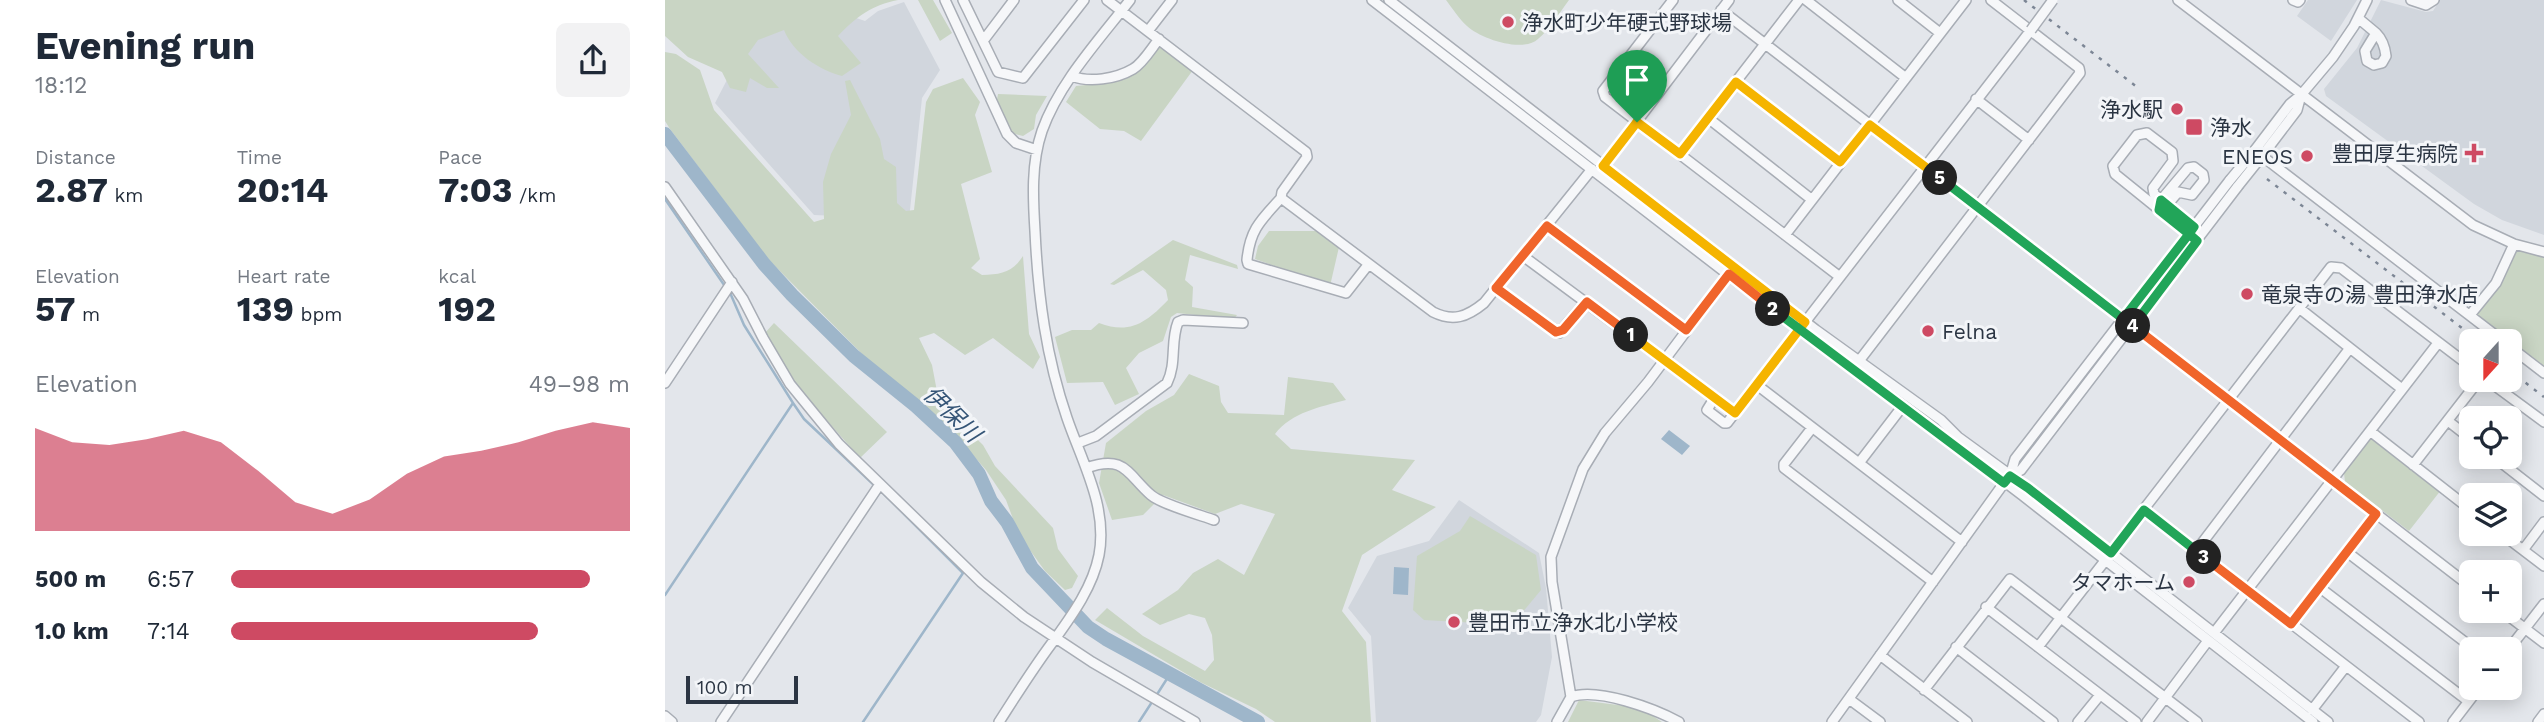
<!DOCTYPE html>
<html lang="en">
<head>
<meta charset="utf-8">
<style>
	body { margin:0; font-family:"Work Sans","Noto Sans JP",sans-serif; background:#f2f2f3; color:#1f2937; height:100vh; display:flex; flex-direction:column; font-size:26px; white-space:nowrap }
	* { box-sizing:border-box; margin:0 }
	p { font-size:23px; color:#747a83 }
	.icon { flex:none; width:38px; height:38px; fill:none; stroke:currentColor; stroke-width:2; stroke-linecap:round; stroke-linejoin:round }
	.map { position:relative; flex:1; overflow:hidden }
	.side { display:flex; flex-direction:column; background:#fff; width:665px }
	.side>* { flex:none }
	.needle { width:46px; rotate:201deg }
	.buttons { position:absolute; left:1794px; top:329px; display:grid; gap:14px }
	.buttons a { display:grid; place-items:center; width:63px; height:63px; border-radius:10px; background:#fff; box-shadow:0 4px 18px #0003; font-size:35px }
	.scale { position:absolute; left:21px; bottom:18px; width:112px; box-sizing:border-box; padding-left:7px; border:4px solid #2b3543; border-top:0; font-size:19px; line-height:24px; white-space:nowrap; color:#2b3543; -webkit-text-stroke:5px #f3f5f8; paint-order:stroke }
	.pin { position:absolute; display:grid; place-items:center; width:60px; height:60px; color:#fff; margin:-72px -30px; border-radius:50% 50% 50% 0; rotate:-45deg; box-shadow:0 0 7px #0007 }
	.pin .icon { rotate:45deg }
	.km { position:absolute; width:35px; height:35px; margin:-18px; border-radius:50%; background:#222; color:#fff; font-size:19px; line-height:35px; text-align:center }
	.round { display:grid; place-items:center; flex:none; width:74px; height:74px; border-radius:10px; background:#f2f2f3 }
	.headline { display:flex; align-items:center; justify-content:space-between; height:119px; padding:0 35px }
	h1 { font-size:38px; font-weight:700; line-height:52px }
	.stats { display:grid; grid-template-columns:repeat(3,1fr); gap:10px; height:119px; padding:7px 35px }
	.stats div { display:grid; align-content:center }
	.stats b { font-size:35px; font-weight:700 }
	.stats small { font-size:19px; font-weight:400 }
	.stats p { font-size:19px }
	.chart { height:196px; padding:14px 35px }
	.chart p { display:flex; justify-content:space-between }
	.chart svg { width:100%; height:126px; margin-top:7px; fill:#ce4a63; opacity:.7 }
	ul { padding:0 35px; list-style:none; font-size:23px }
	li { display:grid; grid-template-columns:112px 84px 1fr; align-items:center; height:52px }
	li i { height:18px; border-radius:9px; background:#ce4a63 }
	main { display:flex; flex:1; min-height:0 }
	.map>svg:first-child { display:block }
	.built { fill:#d1d6dd }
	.green { fill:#c9d5c4 }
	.water { fill:#9eb6ca }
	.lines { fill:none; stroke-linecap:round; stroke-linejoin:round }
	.stream { stroke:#9eb6ca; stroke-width:2.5 }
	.river { stroke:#9eb6ca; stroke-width:14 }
	.minor-casing { stroke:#a8adb5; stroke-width:12 }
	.minor { stroke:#f6f7f9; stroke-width:9 }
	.rail { stroke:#7c8695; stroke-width:2.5; stroke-dasharray:3.5 7; stroke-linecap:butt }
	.minor-bridge-casing { stroke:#a8adb5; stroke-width:12; stroke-linecap:butt }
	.minor-bridge { stroke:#f6f7f9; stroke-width:9 }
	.split-1-casing { stroke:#fff; stroke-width:14 }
	.split-2-casing { stroke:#fff; stroke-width:14 }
	.split-3-casing { stroke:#fff; stroke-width:14 }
	.split-4-casing { stroke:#fff; stroke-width:14 }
	.split-5-casing { stroke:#fff; stroke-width:14 }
	.split-6-casing { stroke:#fff; stroke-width:14 }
	.split-1 { stroke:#f5b400; stroke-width:9 }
	.split-2 { stroke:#f0652b; stroke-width:9 }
	.split-3 { stroke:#22a559; stroke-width:9 }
	.split-4 { stroke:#f0652b; stroke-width:9 }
	.split-5 { stroke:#22a559; stroke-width:9 }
	.split-6 { stroke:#f5b400; stroke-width:9 }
	.poi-dot { fill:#ce4a63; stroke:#f3f5f8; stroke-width:2.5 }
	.labels { text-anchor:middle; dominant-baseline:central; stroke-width:6; stroke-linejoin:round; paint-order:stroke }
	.poi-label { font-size:21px; fill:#2b3543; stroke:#f3f5f8; text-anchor:start }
	.water-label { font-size:23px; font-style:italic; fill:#355577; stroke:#f3f5f8 }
</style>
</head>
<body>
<main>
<section class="side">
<div class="headline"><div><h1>Evening run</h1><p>18:12</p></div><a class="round"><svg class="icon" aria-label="share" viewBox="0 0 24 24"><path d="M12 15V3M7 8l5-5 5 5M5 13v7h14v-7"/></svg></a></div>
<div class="stats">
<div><p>Distance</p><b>2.87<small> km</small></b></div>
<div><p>Time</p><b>20:14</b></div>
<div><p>Pace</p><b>7:03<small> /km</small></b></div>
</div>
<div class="stats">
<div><p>Elevation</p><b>57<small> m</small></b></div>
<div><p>Heart rate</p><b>139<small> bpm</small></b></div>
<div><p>kcal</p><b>192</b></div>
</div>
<div class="chart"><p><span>Elevation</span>49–98 m</p>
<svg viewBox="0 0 160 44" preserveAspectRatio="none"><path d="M0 44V8L10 13L20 14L30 12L40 9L50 13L60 23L70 34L80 38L90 33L100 24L110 18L120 16L130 13L140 9L150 6L160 8V44z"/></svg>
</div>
<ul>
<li><b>500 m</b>6:57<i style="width:90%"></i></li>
<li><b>1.0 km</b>7:14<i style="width:77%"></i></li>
</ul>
</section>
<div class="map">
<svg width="1879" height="722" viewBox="0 0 1879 722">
	<rect width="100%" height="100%" fill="#e3e6eb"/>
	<path class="built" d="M139 0 200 21 213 11 239 2 275 70 257 98 244 219 149 215 50 103 79 47Z
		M1643 0H1692L1666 41 1632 16Z
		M1716 0 1761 12 1768 11 1775 0H1879V235L1837 220 1809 204 1661 96 1659 89 1692 48Z
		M794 500 874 553 881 588 887 657 876 715 871 722H711L706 636 683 608 712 556 764 541Z"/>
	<path class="green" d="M0 0H233C207 5 191 17 173 36L196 63 177 76C154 70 128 53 119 30L93 40 83 54 114 88H102L85 78 81 92 65 88 57 72 23 57 0 36Z
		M253 0H268L287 33 275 41Z
		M781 0H904C895 12 885 29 873 39 858 53 816 39 802 26 794 19 788 9 781 0Z
		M494 45 528 70 476 141 459 131 435 129 401 102 411 86 450 82 471 73Z
		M0 52 11 54 35 70 49 110 149 222 159 219 158 182 166 154 186 115 180 81 185 80 215 139 219 159 231 167 232 203 241 211 249 210 261 102 268 89 298 78 315 102 310 115 327 172 296 184 315 259 306 268 317 275C336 274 347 273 358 256L364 334 375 357 368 369 328 338 300 355 269 333 254 338 267 365 274 402 318 445 330 466 388 528 393 549 413 576 407 588 400 590 380 571 354 535 341 500 321 470 299 445 257 405 208 365 103 259 5 129 0 121Z
		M333 94 382 96 371 115 369 129 358 136 346 133 331 105Z
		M604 231H654L674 247 665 286 590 259 593 246Z
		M508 240 572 265 573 269 525 255 520 280 528 287 527 307 572 315 569 319 512 313 506 317 498 341 474 353 461 368 474 394 450 405 438 382 402 383 390 337 407 330H426L434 323C465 335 482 322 503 300L501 290 478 270 449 285 445 284Z
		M1853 251 1879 257V367L1810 314 1849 253Z
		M109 323 222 432 195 458 134 389 99 334Z
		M524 374 554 386 556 402 563 413 619 415 623 377 668 383 681 400C655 407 627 412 610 434L626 449 750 460 727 490 771 507 697 555 677 611 701 642 706 722H610L591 709 535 682 430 620 442 608 478 636 540 671 549 660 547 635 540 618 524 614 495 625 477 614 513 590 528 573 553 559 579 575 610 514 576 504 550 514 498 495 478 515 447 520 434 483 441 443 481 411 509 395Z
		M1706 438H1711L1776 490 1744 531 1680 482 1679 473Z
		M805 516 871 555 876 590 847 625 759 620 748 610 752 556 795 531Z
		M914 700 976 708 997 722H903Z"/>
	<path class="water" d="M1004 430 1025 446 1017 455 996 439Z
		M729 567 744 568 743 595 728 594Z"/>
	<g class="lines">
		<path class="stream" d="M0 199 66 295 79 325 128 403 0 595
			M128 403 139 419 209 485
			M491 696 505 674
			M198 722 298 573 217 492
			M474 722 487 702"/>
		<path class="river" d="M0 134 99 264 127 295 189 356 251 406 290 442 314 474 326 501 342 522 367 568 423 627 441 639 593 722"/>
		<g class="minor-casing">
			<path id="minor" d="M280 0 342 134 351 143 372 150
				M298 0 333 72 358 78 419 0
				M442 0 641 152 642 157 617 192 616 198 768 312C788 322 802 317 819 303L927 169
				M707 0 1135 330 1147 336 1357 495 1648 722
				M724 0 1151 330 1276 420 1293 437 1363 488 1663 722
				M1008 0 938 91 940 97 1175 277
				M1141 0 1241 78
				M1233 0 1275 33
				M1513 0 1808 225 1849 244 1879 252
				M1628 0 1633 2 1635 0
				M1746 0 1761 5 1769 0
				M1056 10 1458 319
				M1693 18 1711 33C1718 40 1720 47 1721 56L1717 63 1709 65 1702 61 1700 51 1711 33
				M483 31 507 0
				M318 41 349 0
				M407 76C424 83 451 79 468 69 478 63 486 49 494 39
				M1071 82 1176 162
				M1636 95 1632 110 1597 156 1838 341
				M1311 99 1364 140
				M1043 118 1146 199
				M1590 150 1625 104 1636 95 1668 57 1689 26 1702 0
				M1015 154 1134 0
				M938 166 1064 0
				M0 187 78 299 98 338 125 384 174 444 316 582 359 617 427 662 530 722
				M616 198C596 220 585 229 582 260L583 264 681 293 703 265
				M1495 205 1496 200 1523 168 1529 167 1538 174 1539 180 1527 195 1513 192 1502 205
				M882 226 1021 330
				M1120 235 1301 0
				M1528 237 1450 174 1448 166 1472 135 1482 133 1507 152 1508 161 1488 188 1489 194 1533 230
				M858 256 1070 413
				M831 288 894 333 921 302
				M1634 308 1737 389
				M1805 315 1831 283 1849 244
				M1468 326 1806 587
				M1816 341 1824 331
				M1844 346 1879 373
				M1194 361 1415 73 1414 68 1326 0
				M1799 362 1806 354
				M1822 380 1879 422
				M0 383 67 282
				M1092 385 1297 542
				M1050 397 1042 410 1059 423H1062L1366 30
				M1783 421 1806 439
				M1147 428 1119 464V468L1268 582
				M1705 431 1806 510
				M413 443 431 436 502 383C512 363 505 342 513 322L518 320 578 323
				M1829 457 1879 496
				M1194 463 1237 407
				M1748 465 1814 380
				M421 468C460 454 462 474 486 495 496 504 535 515 549 520
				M1345 476 1350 459 1565 180
				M1479 510 1754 722
				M1837 534 1879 566
				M1858 550 1879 522
				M1531 551 1685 348
				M1682 552 1809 649
				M1445 553 1666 267 1676 268 1806 367
				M1654 587 1803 701
				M1321 607 1471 722
				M1837 611 1879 643
				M1626 624 1711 514
				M1549 633 1773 343
				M1291 647 1388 722
				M1373 647 1439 562
				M1844 649 1879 604
				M1215 655 1302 722
				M1259 690 1345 579 1532 722
				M906 697C932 687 990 709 1014 722
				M1184 699 1215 722
				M1647 710 1681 666
				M0 716 7 722
				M56 722 215 484
				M334 722C352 694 370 665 390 639 408 614 428 586 434 555 443 507 417 462 402 418 381 357 373 296 370 231 368 199 366 163 377 131 394 83 434 40 465 0
				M892 722 906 697 887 582 886 557 918 469 940 433 983 382 1064 274
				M1167 722 1339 483 1345 476 1356 470 1573 186
				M1413 722 1435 695
				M1482 722 1542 642
				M1788 722 1814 688
				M1873 722 1879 714"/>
		</g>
		<use href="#minor" class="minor"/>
		<path class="rail" d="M1359 0 1472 87
			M1602 179 1814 341
			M1844 370 1879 397"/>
		<g class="minor-bridge-casing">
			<path id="minor-bridge" d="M1366 30 1388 0
				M1565 180 1590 150
				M1573 186 1597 156"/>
		</g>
		<use href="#minor-bridge" class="minor-bridge"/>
	</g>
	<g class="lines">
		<g class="split-1-casing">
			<path id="split-1" d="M966 335 1070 413 1140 322 938 166 972 122"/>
		</g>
		<g class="split-2-casing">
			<path id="split-2" d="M966 335 922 302 898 330 891 332 831 288 882 226 1021 330 1064 274 1108 309"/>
		</g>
		<g class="split-3-casing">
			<path id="split-3" d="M1108 309 1339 483 1345 476 1363 488 1446 553 1479 510 1539 557"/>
		</g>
		<g class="split-4-casing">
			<path id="split-4" d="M1468 326 1711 514 1626 624 1539 557"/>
		</g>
		<g class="split-5-casing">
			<path id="split-5" d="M1275 178 1458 319 1524 234 1494 210 1496 200 1529 227 1524 234 1532 241 1468 326"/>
		</g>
		<g class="split-6-casing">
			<path id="split-6" d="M972 122 1015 154 1071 82 1175 162 1205 125 1275 178"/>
		</g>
		<use href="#split-1" class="split-1"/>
		<use href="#split-2" class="split-2"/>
		<use href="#split-3" class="split-3"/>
		<use href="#split-4" class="split-4"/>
		<use href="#split-5" class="split-5"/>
		<use href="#split-6" class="split-6"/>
	</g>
	<g class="poi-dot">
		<circle cx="843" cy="22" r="7"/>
		<circle cx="1512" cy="109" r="7"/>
		<rect x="1520" y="118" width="18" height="18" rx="3.5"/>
		<path d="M1805.5 142.5h7v7h7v7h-7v7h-7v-7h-7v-7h7z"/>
		<circle cx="1642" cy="156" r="7"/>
		<circle cx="1582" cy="294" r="7"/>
		<circle cx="1263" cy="331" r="7"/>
		<circle cx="1524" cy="582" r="7"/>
		<circle cx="789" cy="622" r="7"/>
	</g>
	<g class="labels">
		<g class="poi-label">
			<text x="857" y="22">浄水町少年硬式野球場</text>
			<text x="1498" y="109" text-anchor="end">浄水駅</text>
			<text x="1545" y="127">浄水</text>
			<text x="1793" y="153" text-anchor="end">豊田厚生病院</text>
			<text x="1628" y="156" text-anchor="end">ENEOS</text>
			<text x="1596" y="294">竜泉寺の湯 豊田浄水店</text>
			<text x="1277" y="331">Felna</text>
			<text x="1510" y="582" text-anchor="end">タマホーム</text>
			<text x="803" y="622">豊田市立浄水北小学校</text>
		</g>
		<g class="water-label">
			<text transform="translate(287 414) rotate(44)">伊保川</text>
		</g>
	</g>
</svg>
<div class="buttons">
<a><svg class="needle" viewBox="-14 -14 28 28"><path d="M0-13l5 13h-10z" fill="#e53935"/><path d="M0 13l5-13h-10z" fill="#747a83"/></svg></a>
<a><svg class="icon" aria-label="locate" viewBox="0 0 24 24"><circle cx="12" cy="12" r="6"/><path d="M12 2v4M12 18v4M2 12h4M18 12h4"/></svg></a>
<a><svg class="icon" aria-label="layers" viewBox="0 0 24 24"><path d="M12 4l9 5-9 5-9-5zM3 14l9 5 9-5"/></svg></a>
<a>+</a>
<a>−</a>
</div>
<div class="scale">100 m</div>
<div class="pin" style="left:972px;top:122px;background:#1e9e55"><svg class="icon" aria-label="arrive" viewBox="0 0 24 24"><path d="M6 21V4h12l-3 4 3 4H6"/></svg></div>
<b class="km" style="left:966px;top:335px">1</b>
<b class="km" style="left:1108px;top:309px">2</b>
<b class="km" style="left:1539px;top:557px">3</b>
<b class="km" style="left:1468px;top:326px">4</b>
<b class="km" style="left:1275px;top:178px">5</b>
</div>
</main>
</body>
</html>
